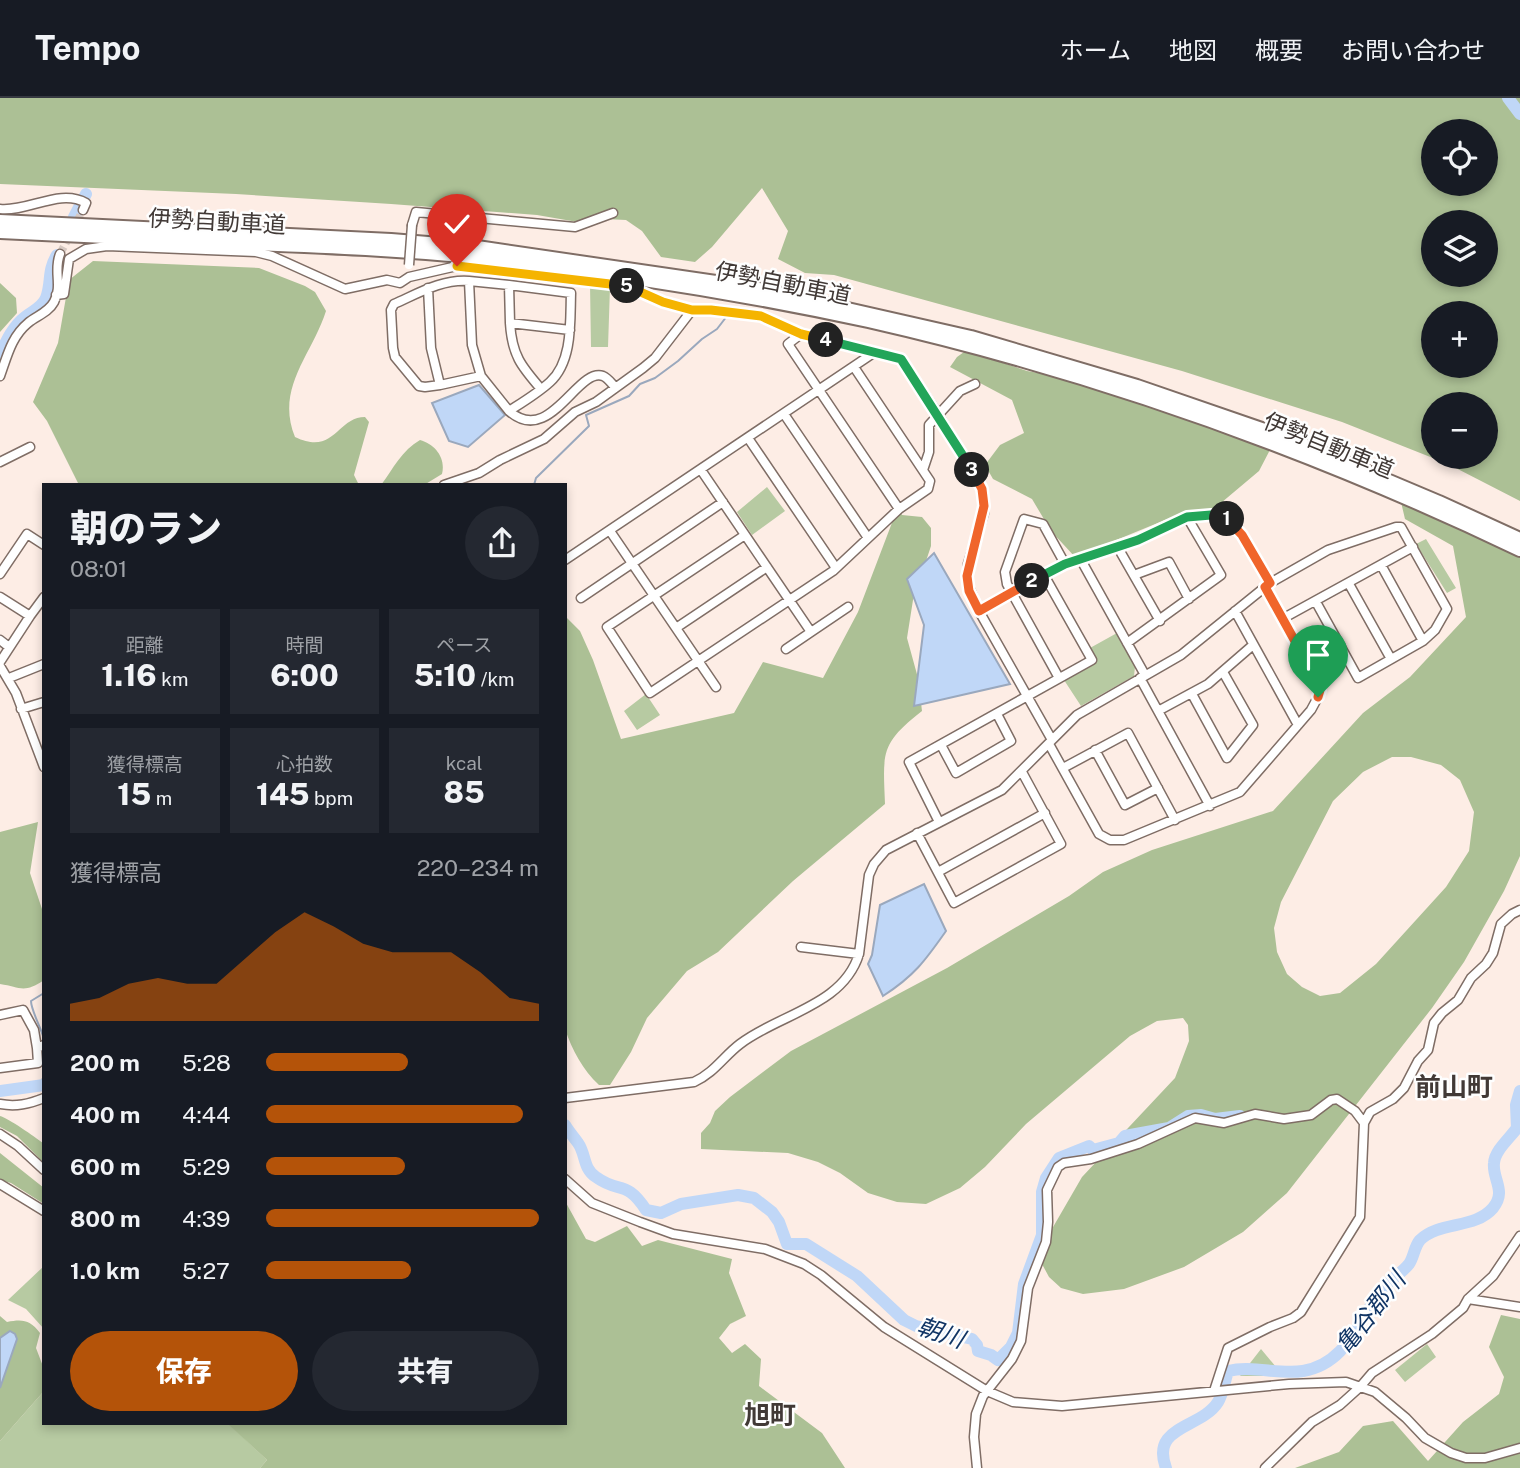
<!DOCTYPE html>
<html lang="ja">
<head>
<meta charset="utf-8">
<style>
	body { margin:0; font-family:"Public Sans","Noto Sans JP",sans-serif; background:#242831; color:#f1f3f6; height:100vh; display:flex; flex-direction:column; font-size:26px; white-space:nowrap }
	* { box-sizing:border-box; margin:0 }
	p { font-size:23px; color:#9ea1a6 }
	.icon { flex:none; width:38px; height:38px; fill:none; stroke:currentColor; stroke-width:2; stroke-linecap:round; stroke-linejoin:round }
	.map { position:relative; flex:1; overflow:hidden }
	.drawer { position:absolute; left:42px; top:385px; width:525px; height:942px; display:flex; flex-direction:column; background:#171b24; border-radius:0px; box-shadow:0 4px 10px #0003 }
	.drawer>* { flex:none }
	.controls { position:absolute; left:1421px; top:21px; display:grid; gap:14px }
	.controls a { display:grid; place-items:center; width:77px; height:77px; border-radius:50%; background:#171b24; box-shadow:0 4px 10px #0003; font-size:35px }
	.pin { position:absolute; display:grid; place-items:center; width:60px; height:60px; color:#fff; margin:-72px -30px; border-radius:50% 50% 50% 0; rotate:-45deg; box-shadow:0 0 7px #0007 }
	.pin .icon { rotate:45deg }
	.km { position:absolute; width:35px; height:35px; margin:-18px; border-radius:50%; background:#222; color:#fff; font-size:19px; line-height:35px; text-align:center }
	.round { display:grid; place-items:center; flex:none; width:74px; height:74px; border-radius:37px; background:#242831 }
	.overview { display:flex; align-items:center; justify-content:space-between; height:119px; padding:0 28px }
	h1 { font-size:38px; font-weight:800; line-height:52px }
	.metrics { display:grid; grid-template-columns:repeat(3,1fr); gap:10px; height:119px; padding:7px 28px }
	.metrics div { display:grid; align-content:center; border-radius:0px; background:#242831; text-align:center }
	.metrics b { font-size:30px; font-weight:800 }
	.metrics small { font-size:19px; font-weight:400 }
	.metrics p { font-size:19px }
	.chart { height:196px; padding:14px 28px }
	.chart p { display:flex; justify-content:space-between }
	.chart svg { width:100%; height:126px; margin-top:7px; fill:#b45309; opacity:.7 }
	.action { display:flex; gap:14px; margin-top:auto; padding:14px 28px }
	.action a { flex:1; height:80px; border-radius:42px; background:#b45309; color:#fff; font-size:28px; font-weight:800; line-height:80px; text-align:center }
	.action a+a { background:#242831; color:#f1f3f6 }
	ul { padding:0 28px; list-style:none; font-size:23px }
	li { display:grid; grid-template-columns:112px 84px 1fr; align-items:center; height:52px }
	li i { height:18px; border-radius:9px; background:#b45309 }
	header { display:flex; align-items:center; gap:42px; box-sizing:border-box; height:98px; padding:0 35px; background:#171b24; border-bottom:2px solid #363941 }
	header strong { font-size:33px }
	nav { display:flex; gap:38px; margin-inline-start:auto; font-size:24px }
	.map>svg:first-child { display:block }
	.green { fill:#b7caa2 }
	.forest { fill:#acc095; fill-rule:evenodd }
	.water { fill:#c0d7f7; stroke:#9aa8bd; stroke-width:2 }
	.lines { fill:none; stroke-linecap:round; stroke-linejoin:round }
	.stream { stroke:#9aa8bd; stroke-width:2 }
	.river { stroke:#c0d7f7; stroke-width:12 }
	.minor-tunnel { stroke:#d7c9c2; stroke-width:8; stroke-dasharray:8 4; stroke-linecap:butt }
	.minor-casing { stroke:#7f6d65; stroke-width:11 }
	.highway-casing { stroke:#7f6d65; stroke-width:16 }
	.minor { stroke:#fff; stroke-width:8 }
	.highway { stroke:#fff; stroke-width:12 }
	.minor-bridge-casing { stroke:#7f6d65; stroke-width:11; stroke-linecap:butt }
	.minor-bridge { stroke:#fff; stroke-width:8 }
	.split-1-casing { stroke:#fff; stroke-width:14 }
	.split-2-casing { stroke:#fff; stroke-width:14 }
	.split-3-casing { stroke:#fff; stroke-width:14 }
	.split-4-casing { stroke:#fff; stroke-width:14 }
	.split-5-casing { stroke:#fff; stroke-width:14 }
	.split-6-casing { stroke:#fff; stroke-width:14 }
	.split-1 { stroke:#f0652b; stroke-width:9 }
	.split-2 { stroke:#22a559; stroke-width:9 }
	.split-3 { stroke:#f0652b; stroke-width:9 }
	.split-4 { stroke:#22a559; stroke-width:9 }
	.split-5 { stroke:#f5b400; stroke-width:9 }
	.split-6 { stroke:#f5b400; stroke-width:9 }
	.labels { text-anchor:middle; dominant-baseline:central; stroke-width:5; stroke-linejoin:round; paint-order:stroke }
	.street-label { font-size:23px; fill:#413936; stroke:#fefefe }
	.water-label { font-size:24px; font-style:italic; fill:#113565; stroke:#fefefe }
	.quarter-label { font-size:26px; font-weight:bold; fill:#413936; stroke:#fefefe }
</style>
</head>
<body>
<header>
<strong>Tempo</strong>
<nav><a>ホーム</a><a>地図</a><a>概要</a><a>お問い合わせ</a></nav>
</header>
<div class="map">
<svg width="1520" height="1370" viewBox="0 0 1520 1370">
	<rect width="100%" height="100%" fill="#fdede5"/>
	<path class="green" d="M590 186 610 189 608 249H591Z
		M767 389 785 413 752 437 737 414Z
		M1426 441 1456 490 1447 495 1416 446Z
		M1117 535 1135 569 1134 578 1081 608 1064 582 1097 564 1090 550Z
		M646 596 660 617 637 632 624 613Z
		M44 1168V1231L26 1211 8 1202Z
		M1427 1246 1436 1259 1405 1284 1395 1272Z
		M1261 1251 1276 1269 1267 1278H1240Z
		M44 1293V1325H231L230 1327 267 1362 260 1370H0V1343Z"/>
	<path class="forest" d="M0 0H1520V403L1448 366 1342 324 1182 273 834 177 805 175 778 161 788 133 762 90 712 149 695 164 661 159 642 133 626 122 605 121 589 126 537 117 391 106 236 96 0 86ZM1433 33H1486V86H1433ZM1433 124H1486V177H1433ZM1433 215H1486V268H1433ZM1433 306H1486V359H1433Z
		M93 163 259 170 305 188 315 194 326 213C312 257 275 290 295 339 335 358 337 319 365 319L369 324 354 377 359 387H79L47 323 33 304 58 245 69 182Z
		M0 185 16 200 17 215 0 234Z
		M964 254H971L1027 273 1067 280 1272 348 1259 373 1215 410 1165 422 1075 459 1051 433 1032 401 993 381 985 367 1000 347 1024 335 1012 302 950 269 957 259Z
		M420 342C435 346 446 360 442 376L424 387H381C393 371 402 352 420 342Z
		M1403 382 1520 442V758L1504 793 1464 864 1432 910 1287 1095 1243 1134 1184 1169 1124 1191 1083 1196 1061 1190 1049 1179 1042 1166 1049 1136 1082 1079 1175 980 1189 943 1188 927 1183 920 1157 923 1130 938 1026 1026 985 1069 960 1090 926 1106 897 1104 868 1095 840 1075 818 1064 788 1055 701 1051V1035L710 1025 715 1013 730 999 791 953 947 870 1069 798 1103 774 1152 752 1273 713 1363 615 1410 579 1466 519 1453 448 1405 421 1397 387ZM1392 659H1411L1441 667 1460 682 1474 714 1469 753 1446 789 1376 866 1340 895 1320 898 1302 889 1287 876 1277 854 1274 830 1281 804 1333 703 1363 674Z
		M898 409 902 417 922 419 931 430V448L913 502 907 540 918 580 922 613C880 646 883 654 885 706L793 783 718 854 687 873 647 920 631 954 610 987H599C583 972 572 952 565 931V518L580 533 593 562 621 641 734 615 763 564 823 580 858 514Z
		M38 724 30 775 44 817V882C24 896 20 889 0 886V734Z
		M0 1018C8 1020 35 1039 43 1045L44 1065 17 1038 0 1029Z
		M0 1055 44 1090V1106L11 1085 0 1082Z
		M565 1103 586 1141 595 1144 627 1128 642 1148 658 1142 732 1161 729 1175 746 1218 730 1226 719 1240 732 1255 745 1246 761 1261 759 1288 822 1335 845 1370H260L267 1362 229 1327 231 1325H565Z
		M1501 1217 1520 1221V1370H1295L1339 1354 1363 1328 1393 1323 1428 1363 1463 1324 1499 1296 1504 1279 1489 1249Z
		M0 1218 7 1224C23 1221 30 1222 40 1235L36 1250 44 1271V1293L0 1343Z"/>
	<path class="water" d="M479 287 505 317 468 349 449 343 432 305Z
		M934 455 1010 586 914 608 924 527 907 481Z
		M924 786 946 833C925 863 914 878 883 898L868 866 872 857 880 807Z
		M10 1233 15 1236 17 1241 0 1290V1240Z"/>
	<g class="lines">
		<path class="stream" d="M534 387 536 380 589 328 586 317 629 298 640 286 655 280 678 263 702 241 717 231 727 218
			M44 895 31 903C31 912 41 930 44 941
			M39 989 44 978"/>
		<path class="river" d="M1508 0 1520 16
			M74 119 86 96
			M0 257C6 243 13 228 25 219 32 213 42 210 46 200 52 184 47 173 57 157
			M0 993 44 987
			M565 1027C569 1034 574 1039 578 1045 586 1056 583 1071 596 1079 619 1096 626 1081 646 1112L661 1115 681 1106 738 1097 754 1100 772 1114 779 1124 787 1146H806L857 1178 904 1222 916 1228 972 1241 977 1247 978 1253 991 1257 998 1262 1011 1249 1018 1235 1024 1186 1042 1137V1094L1046 1080 1059 1060 1089 1048 1093 1052 1119 1045 1125 1038 1169 1030 1188 1018 1201 1017 1215 1021 1240 1018
			M1166 1370C1150 1327 1201 1331 1218 1304 1223 1296 1225 1282 1228 1273 1252 1267 1279 1277 1303 1273 1348 1265 1357 1223 1382 1192 1389 1182 1401 1176 1409 1166 1414 1159 1414 1149 1420 1142 1440 1123 1475 1131 1493 1110 1507 1093 1492 1081 1494 1065 1495 1052 1510 1040 1517 1030L1516 1007 1520 993"/>
		<path class="minor-tunnel" d="M60 156 83 112"/>
		<g class="minor-casing">
			<path id="minor" d="M0 111C28 114 60 90 86 105L83 112
				M412 127 416 114 575 129 613 115
				M428 190 431 250 440 287 481 278 472 247 469 183 509 187
				M56 197 64 196 69 161 86 151 107 148 256 154 272 158 345 191 387 182 400 185 409 179 457 168 631 189 663 204 692 212H711L761 218 801 236 901 261 938 316 982 391 984 415 968 466 967 484 979 513 1052 642
				M510 225C512 257 521 268 541 291
				M570 232 510 225 509 187 571 195C570 223 573 263 550 284 538 295 523 304 509 313 550 349 577 269 603 278 608 280 611 285 615 289
				M801 236 788 246 899 411
				M0 278C7 259 11 239 28 225 36 218 48 215 54 204 63 187 53 173 60 156
				M481 278 509 313
				M440 287 425 289 419 288 395 259 393 250 391 212 394 206C419 195 442 181 469 183
				M784 316 868 440
				M748 340 836 470
				M0 364 30 349
				M701 372 811 534 786 551
				M923 372 929 354V327L960 293 975 286
				M444 387 479 375 500 362 544 341 575 314 596 304 643 270 655 260 692 212
				M610 433 716 589
				M745 437 607 529 650 595 833 473 899 411 928 391 930 383 854 269
				M1121 455 1160 523
				M565 462 875 254
				M1081 462 1145 577
				M1381 467 1423 543
				M0 476 27 436 44 447
				M1134 477 1169 464 1189 501
				M1349 486 1391 561
				M0 499 30 518 44 499
				M581 500 723 404
				M979 513 1065 466
				M1235 513 1298 627
				M1282 521 1413 449
				M676 530 767 469
				M811 534 848 509
				M0 542 9 549
				M1127 545 1221 477 1187 419
				M0 564 30 518
				M0 568 16 595 44 669
				M9 580 44 566
				M1059 580 1007 486 1005 474 1024 421 1043 426 1065 466 1138 442 1187 419 1211 417 1222 418 1237 429 1270 485
				M1140 580 1210 708
				M1192 596 1227 660 1253 627 1223 574
				M21 611 44 604
				M1158 613 1208 586 1253 547
				M1049 646 1099 736 1110 742H1124L1240 694 1311 612 1318 599 1320 592 1317 583 1265 489
				M941 647 956 675 1011 643 997 616
				M1095 652 1125 707 1158 690
				M1063 670 1128 635 1175 722
				M939 724 909 664 1092 562 1044 477
				M917 735 954 805 1061 746 1022 674
				M938 774 1045 715
				M801 849 859 856
				M0 917 23 912 34 932 37 950 44 947
				M0 970 38 965 37 950
				M565 1000 694 984C714 975 724 958 740 946 779 916 843 908 859 856L869 777 874 766 886 752 1002 692 1077 617 1181 557 1270 485 1328 452 1396 429H1401L1447 511 1435 532 1423 543 1358 580 1316 504
				M0 1006C16 1009 29 1006 44 1000
				M0 1036 18 1048 44 1072
				M565 1081 592 1105 640 1124 673 1136 765 1151 804 1166 821 1177 884 1229 987 1293 1013 1304 1062 1308 1289 1286 1346 1284 1375 1294 1406 1320 1425 1340 1451 1355 1466 1360H1485L1520 1350
				M0 1086 44 1113
				M1468 1201 1520 1209
				M1214 1293 1228 1250 1270 1229 1293 1220 1301 1214 1360 1119 1364 1025 1370 1014 1393 1001 1404 990 1418 963 1428 952 1434 925 1442 915 1458 902 1471 880 1486 866 1493 855 1501 826 1512 816 1520 812
				M977 1370 974 1339 976 1316 983 1298 1012 1261 1021 1243 1028 1190 1046 1144 1048 1124 1047 1092 1058 1069 1064 1065 1091 1061 1138 1046 1195 1020 1224 1025 1255 1016 1284 1021 1311 1017 1331 1002 1337 1001 1355 1013 1364 1025
				M1265 1370 1312 1324 1340 1307 1360 1289 1372 1275 1432 1236 1463 1210 1468 1201 1493 1178 1520 1138"/>
		</g>
		<g class="highway-casing">
			<path id="highway" d="M0 123 391 142 477 149 750 189 971 239 1137 288 1285 339 1439 404 1520 441
				M0 134C84 138 168 142 252 146 328 149 404 152 479 160 610 175 739 195 868 223 1092 274 1313 353 1520 452"/>
		</g>
		<use href="#minor" class="minor"/>
		<use href="#highway" class="highway"/>
		<g class="minor-bridge-casing">
			<path id="minor-bridge" d="M409 167 412 127"/>
		</g>
		<use href="#minor-bridge" class="minor-bridge"/>
	</g>
	<g class="lines">
		<g class="split-1-casing">
			<path id="split-1" d="M1227 421 1242 437 1270 485 1265 489 1317 583 1320 592 1318 599"/>
		</g>
		<g class="split-2-casing">
			<path id="split-2" d="M1032 483 1065 466 1138 442 1187 419 1211 417 1227 421"/>
		</g>
		<g class="split-3-casing">
			<path id="split-3" d="M972 372 982 391 984 408 967 478 969 493 979 513 1032 483"/>
		</g>
		<g class="split-4-casing">
			<path id="split-4" d="M826 242 901 261 972 372"/>
		</g>
		<g class="split-5-casing">
			<path id="split-5" d="M627 188 663 204 692 212H711L761 218 801 236 826 242"/>
		</g>
		<g class="split-6-casing">
			<path id="split-6" d="M457 168 627 188"/>
		</g>
		<use href="#split-1" class="split-1"/>
		<use href="#split-2" class="split-2"/>
		<use href="#split-3" class="split-3"/>
		<use href="#split-4" class="split-4"/>
		<use href="#split-5" class="split-5"/>
		<use href="#split-6" class="split-6"/>
	</g>
	<g class="labels">
		<g class="street-label">
			<text transform="translate(217 123) rotate(3)">伊勢自動車道</text>
			<text transform="translate(783 185) rotate(11)">伊勢自動車道</text>
			<text transform="translate(1329 347) rotate(22)">伊勢自動車道</text>
		</g>
		<g class="water-label">
			<text transform="translate(1370 1214) rotate(-52)">亀谷郡川</text>
			<text transform="translate(941 1234) rotate(19)">朝川</text>
		</g>
		<g class="quarter-label">
			<text x="1454" y="988">前山町</text>
			<text x="770" y="1316">旭町</text>
		</g>
	</g>
</svg>
<div class="controls">
<a><svg class="icon" aria-label="locate" viewBox="0 0 24 24"><circle cx="12" cy="12" r="6"/><path d="M12 2v4M12 18v4M2 12h4M18 12h4"/></svg></a>
<a><svg class="icon" aria-label="layers" viewBox="0 0 24 24"><path d="M12 4l9 5-9 5-9-5zM3 14l9 5 9-5"/></svg></a>
<a>+</a>
<a>−</a>
</div>
<div class="pin" style="left:1318px;top:599px;background:#1e9e55"><svg class="icon" aria-label="arrive" viewBox="0 0 24 24"><path d="M6 21V4h12l-3 4 3 4H6"/></svg></div>
<div class="pin" style="left:457px;top:168px;background:#d93025"><svg class="icon" aria-label="check" viewBox="0 0 24 24"><path d="M5 12l5 5 9-10"/></svg></div>
<b class="km" style="left:1227px;top:421px">1</b>
<b class="km" style="left:1032px;top:483px">2</b>
<b class="km" style="left:972px;top:372px">3</b>
<b class="km" style="left:826px;top:242px">4</b>
<b class="km" style="left:627px;top:188px">5</b>
<section class="drawer">
<div class="overview"><div><h1>朝のラン</h1><p>08:01</p></div><a class="round"><svg class="icon" aria-label="share" viewBox="0 0 24 24"><path d="M12 15V3M7 8l5-5 5 5M5 13v7h14v-7"/></svg></a></div>
<div class="metrics">
<div><p>距離</p><b>1.16<small> km</small></b></div>
<div><p>時間</p><b>6:00</b></div>
<div><p>ペース</p><b>5:10<small> /km</small></b></div>
</div>
<div class="metrics">
<div><p>獲得標高</p><b>15<small> m</small></b></div>
<div><p>心拍数</p><b>145<small> bpm</small></b></div>
<div><p>kcal</p><b>85</b></div>
</div>
<div class="chart"><p><span>獲得標高</span>220–234 m</p>
<svg viewBox="0 0 160 44" preserveAspectRatio="none"><path d="M0 44V38L10 36L20 31L30 29L40 31L50 31L60 22L70 13L80 6L90 11L100 17L110 20L120 20L130 20L140 27L150 36L160 38V44z"/></svg>
</div>
<ul>
<li><b>200 m</b>5:28<i style="width:52%"></i></li>
<li><b>400 m</b>4:44<i style="width:94%"></i></li>
<li><b>600 m</b>5:29<i style="width:51%"></i></li>
<li><b>800 m</b>4:39<i style="width:100%"></i></li>
<li><b>1.0 km</b>5:27<i style="width:53%"></i></li>
</ul>
<div class="action"><a>保存</a><a>共有</a></div>
</section>
</div>
</body>
</html>
